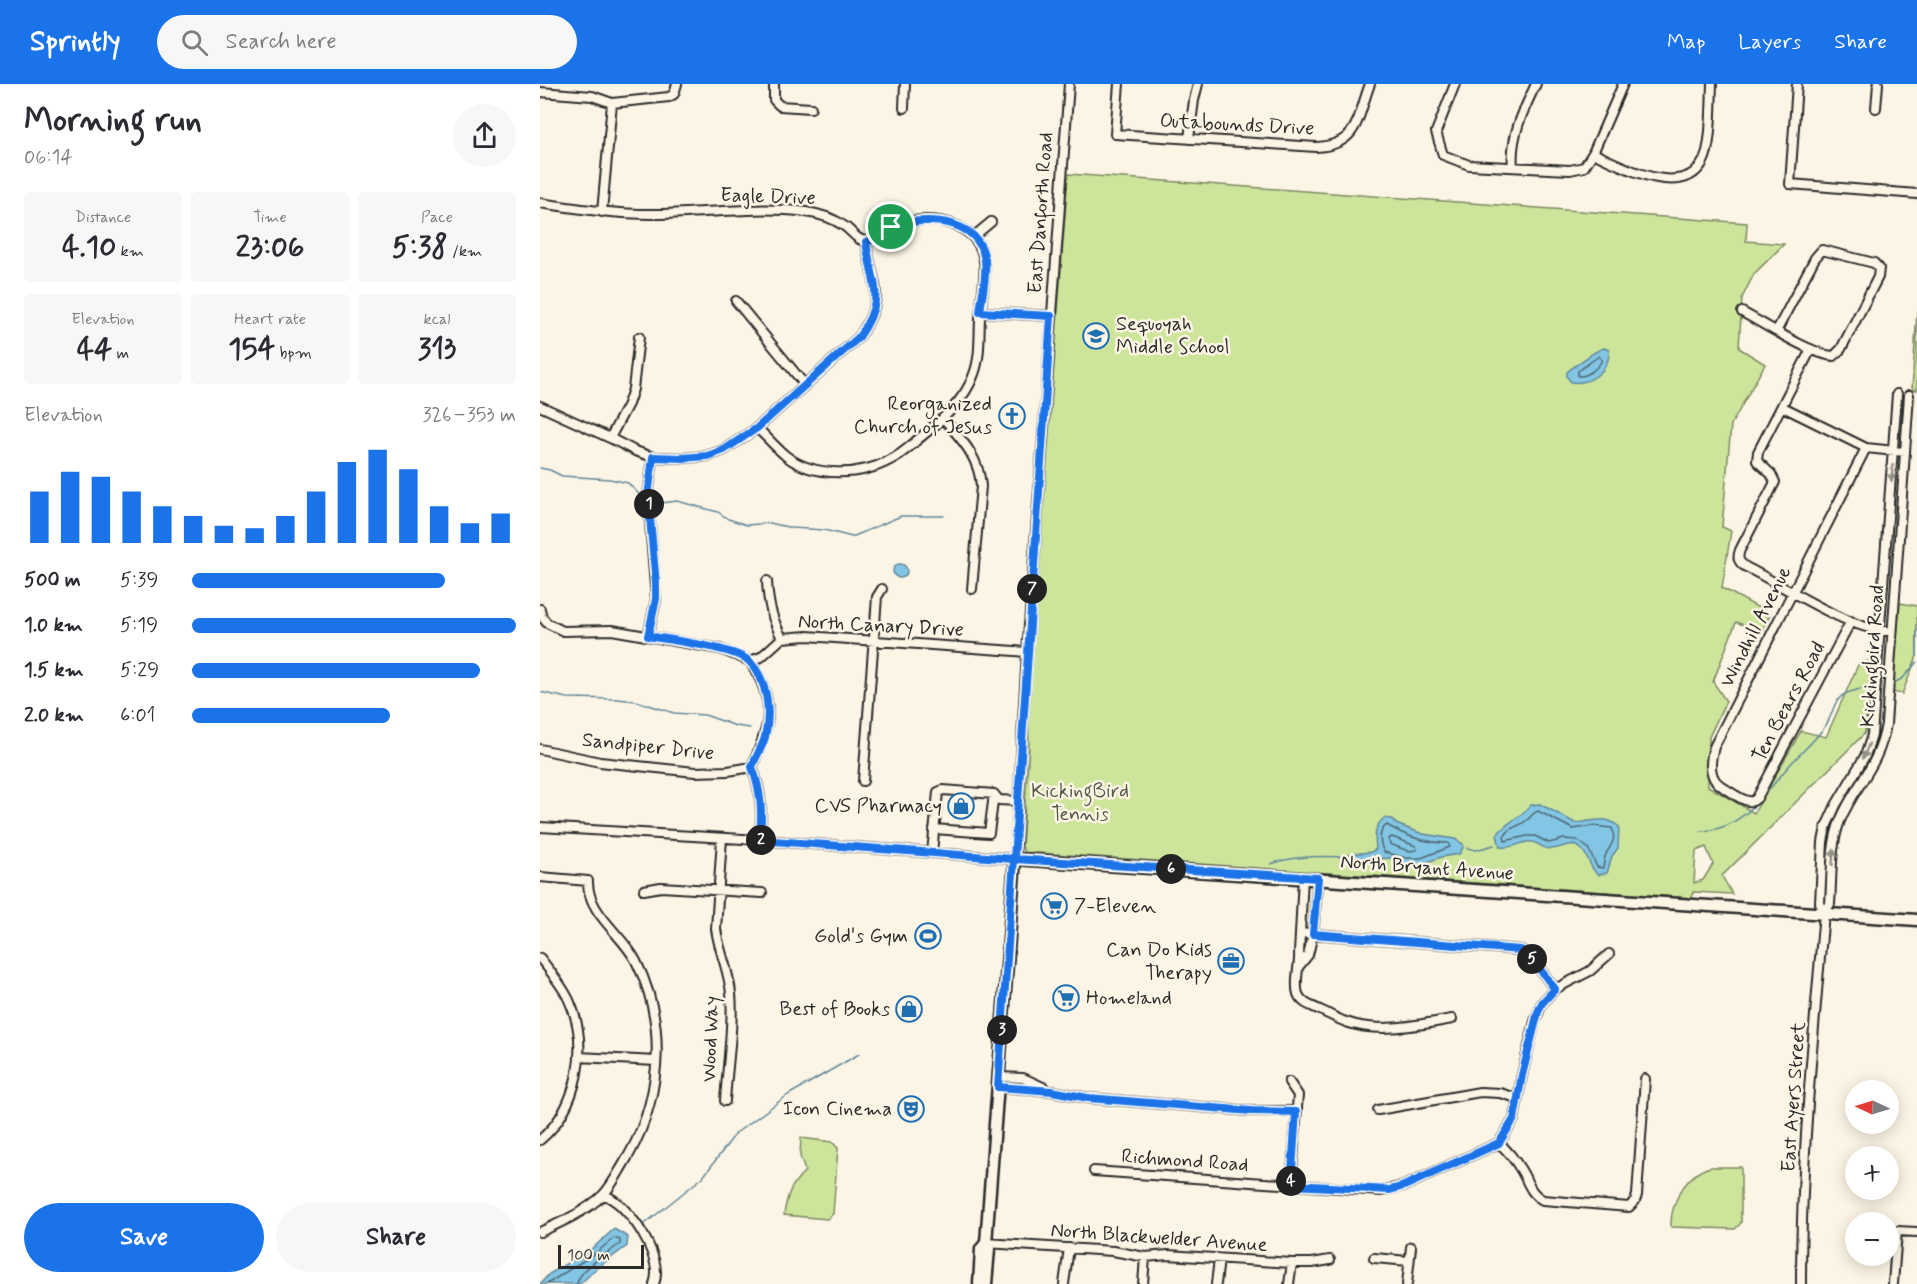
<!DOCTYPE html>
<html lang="en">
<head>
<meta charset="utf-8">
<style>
	body { margin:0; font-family:Mynerve,sans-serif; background:#f7f7f7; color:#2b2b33; height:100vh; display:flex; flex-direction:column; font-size:22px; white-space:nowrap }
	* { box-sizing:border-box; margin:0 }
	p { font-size:20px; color:#7c7c81 }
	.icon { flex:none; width:33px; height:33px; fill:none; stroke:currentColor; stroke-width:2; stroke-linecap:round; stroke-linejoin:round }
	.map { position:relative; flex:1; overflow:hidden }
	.details { display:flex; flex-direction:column; background:#fff; width:540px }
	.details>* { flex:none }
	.needle { width:39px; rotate:274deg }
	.controls { position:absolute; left:1305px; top:996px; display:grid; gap:12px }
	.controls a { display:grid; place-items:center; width:54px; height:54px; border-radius:50%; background:#fff; box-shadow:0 3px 15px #0003; font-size:30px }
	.scale { position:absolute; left:18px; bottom:15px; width:86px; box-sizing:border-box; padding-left:6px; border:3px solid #2b2b2b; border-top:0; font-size:16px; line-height:21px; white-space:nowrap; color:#2b2b2b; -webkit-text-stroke:4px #fcf5e5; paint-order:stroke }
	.pin { position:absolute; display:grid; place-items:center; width:51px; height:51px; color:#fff; margin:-26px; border:3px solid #fff; border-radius:50%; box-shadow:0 2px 6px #0007 }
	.km { position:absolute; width:30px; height:30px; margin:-15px; border-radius:50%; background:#222; color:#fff; font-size:16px; line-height:30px; text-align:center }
	.round { display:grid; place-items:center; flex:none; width:63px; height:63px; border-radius:32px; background:#f7f7f7 }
	.headline { display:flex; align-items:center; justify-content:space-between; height:102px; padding:0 24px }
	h1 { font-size:33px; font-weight:700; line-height:45px }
	.stats { display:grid; grid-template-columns:repeat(3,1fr); gap:9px; height:102px; padding:6px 24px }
	.stats div { display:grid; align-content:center; border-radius:6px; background:#f7f7f7; text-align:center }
	.stats b { font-size:30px; font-weight:700 }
	.stats small { font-size:16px; font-weight:400 }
	.stats p { font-size:16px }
	.chart { height:168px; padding:12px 24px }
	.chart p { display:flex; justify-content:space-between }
	.chart svg { width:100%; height:108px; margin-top:6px; stroke:#1a73e8; stroke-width:6 }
	.cta { display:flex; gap:12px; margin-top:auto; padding:12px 24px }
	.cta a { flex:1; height:69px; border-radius:36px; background:#1a73e8; color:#fff; font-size:24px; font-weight:700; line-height:69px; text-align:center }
	.cta a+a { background:#f7f7f7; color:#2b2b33 }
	ul { padding:0 24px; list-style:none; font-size:20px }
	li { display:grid; grid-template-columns:96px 72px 1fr; align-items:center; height:45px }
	li i { height:15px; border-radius:8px; background:#1a73e8 }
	header { display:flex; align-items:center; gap:36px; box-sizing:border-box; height:84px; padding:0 30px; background:#1a73e8; color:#fff }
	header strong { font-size:28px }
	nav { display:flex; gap:33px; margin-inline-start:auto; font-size:21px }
	.search { width:420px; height:54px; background:#f7f7f7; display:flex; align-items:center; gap:15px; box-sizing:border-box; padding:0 21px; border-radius:33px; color:#7c7c81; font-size:22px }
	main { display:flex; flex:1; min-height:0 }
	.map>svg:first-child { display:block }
	.green { fill:#cde59b; stroke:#7c8863; stroke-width:1.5; fill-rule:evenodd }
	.water { fill:#83c5e4; stroke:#60879a; stroke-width:1.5 }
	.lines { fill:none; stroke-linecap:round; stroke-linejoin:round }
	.shore { stroke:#4e6975; stroke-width:1.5 }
	.stream { stroke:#60879a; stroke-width:1.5 }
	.minor-casing { stroke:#2b2b2b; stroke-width:12 }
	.major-casing { stroke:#2b2b2b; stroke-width:15 }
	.minor { stroke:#fcf5e5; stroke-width:8 }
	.major { stroke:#fcf5e5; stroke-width:10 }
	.oneway { fill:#949088 }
	.route-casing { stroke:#fff; stroke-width:12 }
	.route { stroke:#1a73e8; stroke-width:8 }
	.labels { text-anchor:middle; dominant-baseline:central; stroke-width:5; stroke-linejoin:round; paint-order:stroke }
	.street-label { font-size:20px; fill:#2b2b2b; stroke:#fcf5e5 }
	.poi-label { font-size:20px; fill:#2b2b2b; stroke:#fcf5e5; text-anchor:end }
	.park-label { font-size:20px; fill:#545a47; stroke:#fcf5e5 }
</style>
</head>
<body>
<header>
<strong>Sprintly</strong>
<div class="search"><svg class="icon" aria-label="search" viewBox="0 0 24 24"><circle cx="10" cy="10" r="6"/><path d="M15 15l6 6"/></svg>Search here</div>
<nav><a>Map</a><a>Layers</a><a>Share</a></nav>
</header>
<main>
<section class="details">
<div class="headline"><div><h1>Morning run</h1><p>06:14</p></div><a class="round"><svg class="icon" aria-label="share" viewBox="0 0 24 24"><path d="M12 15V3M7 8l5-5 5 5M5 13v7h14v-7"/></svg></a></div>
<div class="stats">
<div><p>Distance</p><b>4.10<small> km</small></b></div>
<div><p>Time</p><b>23:06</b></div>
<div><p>Pace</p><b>5:38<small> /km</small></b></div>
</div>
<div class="stats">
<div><p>Elevation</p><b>44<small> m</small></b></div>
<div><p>Heart rate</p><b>154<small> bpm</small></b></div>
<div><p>kcal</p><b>313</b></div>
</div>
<div class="chart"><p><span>Elevation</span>326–353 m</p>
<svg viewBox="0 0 160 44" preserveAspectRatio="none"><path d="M5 44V23M15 44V15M25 44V17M35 44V23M45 44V29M55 44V33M65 44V37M75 44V38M85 44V33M95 44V23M105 44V11M115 44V6M125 44V14M135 44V29M145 44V36M155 44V32"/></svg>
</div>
<ul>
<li><b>500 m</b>5:39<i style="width:78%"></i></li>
<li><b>1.0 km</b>5:19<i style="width:100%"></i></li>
<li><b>1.5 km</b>5:29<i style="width:89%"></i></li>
<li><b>2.0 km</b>6:01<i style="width:61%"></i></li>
</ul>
<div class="cta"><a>Save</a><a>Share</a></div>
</section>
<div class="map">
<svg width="1377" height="1200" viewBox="0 0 1377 1200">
	<rect width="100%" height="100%" fill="#fcf5e5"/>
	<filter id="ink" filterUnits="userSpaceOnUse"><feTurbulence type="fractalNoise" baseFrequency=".0167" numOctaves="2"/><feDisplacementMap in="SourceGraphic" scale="12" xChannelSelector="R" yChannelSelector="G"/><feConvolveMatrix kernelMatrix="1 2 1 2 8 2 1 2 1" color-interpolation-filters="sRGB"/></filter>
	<g filter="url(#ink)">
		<path class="green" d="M528 90 1207 139 1206 157 1244 160 1214 190 1202 214 1199 264 1225 280 1191 341 1182 443 1191 447 1182 504 1230 530 1222 548 1196 538 1173 598 1186 617 1169 653 1168 702 1214 729 1261 647 1286 653 1318 581 1331 576 1325 649 1182 792 1192 810 1153 808 1152 814 484 768 482 762 489 663 488 633ZM1166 763 1173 780 1163 796 1154 799 1156 767Z
			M1377 227V306H1372Z
			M1360 519 1377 522V572L1362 610 1352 608Z
			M261 1054 292 1058 298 1064 293 1130 287 1135 244 1131C247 1111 250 1102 265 1087L260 1072Z
			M1170 1083H1201V1139L1195 1145 1131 1143C1130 1119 1146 1090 1170 1083Z"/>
		<path class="water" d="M1064 264 1069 266C1070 287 1050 301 1031 298L1027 293V288C1035 282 1055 266 1064 264Z
			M353 487a7 7 0 1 1 14 0a7 7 0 1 1-14 0Z
			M1000 720 1035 739C1051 738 1066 730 1079 743L1078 764 1072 772 1067 789 1058 791C1049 784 1049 771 1040 764 1031 756 1019 766 1009 765 1001 764 996 756 987 758 977 760 970 765 960 763L957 751C967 737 981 734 991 721Z
			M844 734 852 735 856 740 883 750 915 755 923 760V764L919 770 901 773 882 780H864L850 774 820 776 808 773 810 770 831 768 836 765C835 752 833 744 844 734Z
			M74 1145 88 1153 87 1162 57 1184 40 1200H0L9 1190 54 1163Z"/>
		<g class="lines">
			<path class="shore" d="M1059 272 1062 276C1058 284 1047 293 1038 292V287Z
				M998 727 1033 745 1053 742 1072 744C1076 755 1072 760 1067 768 1064 773 1064 779 1063 784L1057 783 1048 764 1037 756 1024 755 1009 759 995 752H987L965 757 964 753C971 741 978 744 987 736 992 732 992 729 998 727Z
				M847 741C865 752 887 759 908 759L910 763 881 774H866L844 768C839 759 838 746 847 741Z
				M852 753 876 762 877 766 868 767 850 760 848 755Z
				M7 1200 57 1168 74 1154 80 1156V1160C68 1169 39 1185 37 1200"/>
			<path class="stream" d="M0 384 10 386 22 392 70 395 88 399 106 417
				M113 420 137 417 178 428 188 435 207 441 230 439 252 444 284 446 312 453 361 432H404
				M1377 545V572
				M1354 599 1363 594 1377 578
				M0 608 27 614 78 615 96 617 134 629 165 631 196 642 210 644
				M1160 747C1202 747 1224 710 1249 682 1261 668 1276 656 1286 641 1293 631 1293 616 1305 610 1312 606 1323 605 1332 603
				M927 764 936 766 954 761
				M731 780C755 771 785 772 810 773
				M102 1142 163 1093 196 1049 248 1011 319 970"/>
			<g class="minor-casing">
				<path id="minor" d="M234 0V16L240 22 271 24
					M579 0 575 50 776 63C819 61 817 34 830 0
					M915 0 896 48 903 71 929 81 1030 86 1044 83 1053 69 1083 0
					M1257 0 1250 100 1377 110
					M0 8 52 12 72 19 129 13 134 10 137 0
					M364 24 365 0
					M1336 24 1338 0
					M649 55 654 16 658 0
					M1053 69C1081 82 1142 116 1163 78 1172 63 1171 19 1172 0
					M973 83C970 53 983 27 996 0
					M0 119C40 125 80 131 121 130 170 129 218 122 266 128 280 130 293 134 304 142 311 146 317 157 326 157 336 158 345 146 353 143 378 132 414 133 434 154 451 173 443 200 441 223 438 245 442 269 434 290 425 316 403 335 382 352 372 360 363 370 350 376 321 392 274 394 246 372 236 364 227 353 217 344
					M62 128 72 19
					M433 153 451 138
					M196 217 265 301
					M440 228 511 232
					M1202 228C1224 240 1273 271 1294 272L1301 265 1338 193 1339 184 1334 179 1282 166 1275 174 1237 246
					M1271 265 1218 368 1217 377 1231 390 1235 398 1200 466C1197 474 1198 478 1206 483 1244 502 1306 544 1346 547
					M0 322 70 354 95 367 113 373 143 374 167 372 184 366 217 344 319 253C348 210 332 202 326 158
					M1243 323 1326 364 1365 368
					M404 335C422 356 439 373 441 402L432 505
					M70 354 88 320 93 305 99 253
					M227 497C228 519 232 535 242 554
					M0 525 2 533 7 539 23 547 72 546 180 565 210 577 221 573 242 554 267 552 487 568
					M1311 537 1217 714C1213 717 1213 718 1208 717 1202 716 1179 702 1175 696 1169 687 1171 673 1174 663L1326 364
					M108 552 116 515 108 412 113 373
					M210 577C214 585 220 593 223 602 235 635 223 654 212 683 222 709 222 728 220 756
					M0 665 60 678 155 688 188 687 212 683
					M323 697 337 513 342 505
					M0 743 220 756 475 775 487 568 529 0
					M394 745 449 749 454 710
					M182 754 176 845C179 867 189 887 191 909 194 941 187 984 185 1017
					M392 769 398 708 403 706 454 710 459 716 478 717
					M0 793 48 797C47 829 82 850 96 877 129 943 121 1020 83 1081 77 1091 71 1103 63 1111 45 1128 22 1138 0 1148
					M763 793 759 869C760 882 754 898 758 910 762 920 772 922 780 926 789 930 797 935 806 938 839 950 878 941 912 935
					M104 806 121 803 222 809
					M1284 829 1290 820C1292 793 1290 762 1300 737 1315 700 1339 684 1346 640L1369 311
					M760 849 981 866 989 871 1015 905
					M0 874C10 887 22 901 29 916 50 962 38 1024 0 1056
					M760 881 768 871 773 850 778 794
					M39 973 116 977
					M459 993 483 994 505 1004
					M749 998 758 1011 751 1101
					M458 1003 512 1007 548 1014 711 1027H756
					M838 1026 940 1008 960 1009 977 1014
					M959 1059C968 1067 975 1076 981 1086 988 1097 990 1110 1003 1116L1089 1123 1095 1117 1097 1111 1105 995
					M554 1087 841 1107 864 1102 959 1059 974 1035 982 991 995 937 1002 919 1015 905 1050 887 1069 870
					M64 1110C70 1114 78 1118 83 1124 99 1140 123 1177 114 1200
					M446 1159 573 1167 605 1173 628 1171 752 1179H772L790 1176
					M834 1174 869 1177
					M524 1200 529 1164
					M603 1200 605 1173
					M676 1200 679 1175
					M749 1200 752 1179
					M867 1200 871 1163
					M1261 1200C1261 1076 1273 952 1284 829L1280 819 1283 758 1286 743 1296 721 1325 672 1332 651 1357 310
					M1353 1200 1357 1147 1377 1148"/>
			</g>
			<g class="major-casing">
				<path id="major" d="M439 1200 441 1165 446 1159
					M446 1200 449 1165 446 1159 475 775 1377 836"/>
			</g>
			<use href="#minor" class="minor"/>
			<use href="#major" class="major"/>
		</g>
		<defs><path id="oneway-solid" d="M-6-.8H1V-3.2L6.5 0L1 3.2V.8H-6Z" transform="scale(1.5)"/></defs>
		<g class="oneway">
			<use href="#oneway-solid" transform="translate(1352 389) rotate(94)"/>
			<use href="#oneway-solid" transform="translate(1326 667) rotate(112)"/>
			<use href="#oneway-solid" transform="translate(1293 773) rotate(-86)"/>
		</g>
	</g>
	<g class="lines" filter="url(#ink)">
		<g class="route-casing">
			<path id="route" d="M351 143 333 156 326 158C332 201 347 212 319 253L217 344 184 366 167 372 143 374 113 373 108 412 116 500V515L108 552C130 556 197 564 210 578 228 597 231 629 225 653 222 664 216 672 212 683 222 710 222 727 220 756L474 775 458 1003 512 1007 548 1014 711 1027 756 1028 751 1101 850 1106 864 1102 959 1059 974 1035 982 991 998 928 1002 919 1015 905 989 871 981 866 773 850 778 794 474 775 511 232 440 228C442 211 447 192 445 176 438 132 383 132 351 143"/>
		</g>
		<use href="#route" class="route"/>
	</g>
	<defs>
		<g id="school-ring" transform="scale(1.35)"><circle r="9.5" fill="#fcf5e5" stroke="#1f6fb2" stroke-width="1.5"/><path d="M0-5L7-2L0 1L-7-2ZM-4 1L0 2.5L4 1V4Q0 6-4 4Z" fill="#1f6fb2"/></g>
		<g id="church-ring" transform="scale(1.35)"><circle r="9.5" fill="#fcf5e5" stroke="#1f6fb2" stroke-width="1.5"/><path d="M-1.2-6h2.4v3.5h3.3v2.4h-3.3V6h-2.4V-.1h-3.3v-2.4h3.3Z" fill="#1f6fb2"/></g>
		<g id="shop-ring" transform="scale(1.35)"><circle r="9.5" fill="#fcf5e5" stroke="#1f6fb2" stroke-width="1.5"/><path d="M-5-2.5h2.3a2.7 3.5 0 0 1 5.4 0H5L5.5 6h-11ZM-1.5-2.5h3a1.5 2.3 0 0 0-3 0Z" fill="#1f6fb2"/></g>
		<g id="supermarket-ring" transform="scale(1.35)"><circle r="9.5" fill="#fcf5e5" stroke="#1f6fb2" stroke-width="1.5"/><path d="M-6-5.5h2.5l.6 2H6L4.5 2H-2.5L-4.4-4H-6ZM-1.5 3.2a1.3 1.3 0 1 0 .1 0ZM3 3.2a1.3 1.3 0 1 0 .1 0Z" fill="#1f6fb2"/></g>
		<g id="stadium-ring" transform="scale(1.35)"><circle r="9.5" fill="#fcf5e5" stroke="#1f6fb2" stroke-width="1.5"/><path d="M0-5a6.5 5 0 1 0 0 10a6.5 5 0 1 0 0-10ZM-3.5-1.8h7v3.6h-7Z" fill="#1f6fb2"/></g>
		<g id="office-ring" transform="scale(1.35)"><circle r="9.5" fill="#fcf5e5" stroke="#1f6fb2" stroke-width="1.5"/><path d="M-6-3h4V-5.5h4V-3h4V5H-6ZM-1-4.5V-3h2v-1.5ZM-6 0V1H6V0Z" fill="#1f6fb2"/></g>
		<g id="theatre-ring" transform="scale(1.35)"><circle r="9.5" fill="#fcf5e5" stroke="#1f6fb2" stroke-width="1.5"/><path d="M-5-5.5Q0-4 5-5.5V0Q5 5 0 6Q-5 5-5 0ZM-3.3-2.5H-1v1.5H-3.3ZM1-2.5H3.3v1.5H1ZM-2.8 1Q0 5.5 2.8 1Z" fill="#1f6fb2"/></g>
	</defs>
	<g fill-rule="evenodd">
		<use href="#school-ring" x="556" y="252"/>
		<use href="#church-ring" x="472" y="332"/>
		<use href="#shop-ring" x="421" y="722"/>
		<use href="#supermarket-ring" x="514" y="822"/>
		<use href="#stadium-ring" x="388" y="852"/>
		<use href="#office-ring" x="691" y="877"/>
		<use href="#supermarket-ring" x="526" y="914"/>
		<use href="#shop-ring" x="369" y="925"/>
		<use href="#theatre-ring" x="371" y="1025"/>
	</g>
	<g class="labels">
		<g class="street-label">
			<text transform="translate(697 41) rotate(3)">Outabounds Drive</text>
			<text transform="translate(228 113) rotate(2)">Eagle Drive</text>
			<text transform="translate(501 129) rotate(-86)">East Danforth Road</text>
			<text transform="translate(341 542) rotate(3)">North Canary Drive</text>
			<text transform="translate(1216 543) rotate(-63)">Windhill Avenue</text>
			<text transform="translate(1333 572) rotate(-86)">Kickingbird Road</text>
			<text transform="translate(1249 618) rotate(-62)">Ten Bears Road</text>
			<text transform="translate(108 663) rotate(6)">Sandpiper Drive</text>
			<text transform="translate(887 784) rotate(4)">North Bryant Avenue</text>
			<text transform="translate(171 955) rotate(-88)">Wood Way</text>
			<text transform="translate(1254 1013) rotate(-86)">East Ayers Street</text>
			<text transform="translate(645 1077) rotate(4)">Richmond Road</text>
			<text transform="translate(619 1154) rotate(4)">North Blackwelder Avenue</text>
		</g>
		<g class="poi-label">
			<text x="576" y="240" text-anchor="start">Sequoyah<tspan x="576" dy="23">Middle School</tspan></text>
			<text x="452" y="320">Reorganized<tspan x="452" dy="23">Church of Jesus</tspan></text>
			<text x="402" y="722">CVS Pharmacy</text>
			<text x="534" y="822" text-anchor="start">7-Eleven</text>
			<text x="368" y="852">Gold's Gym</text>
			<text x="672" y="866">Can Do Kids<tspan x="672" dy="23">Therapy</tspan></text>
			<text x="546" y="914" text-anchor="start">Homeland</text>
			<text x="350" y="925">Best of Books</text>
			<text x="352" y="1025">Icon Cinema</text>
		</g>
		<g class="park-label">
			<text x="540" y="707">KickingBird<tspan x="540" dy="23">Tennis</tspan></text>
		</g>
	</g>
</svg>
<div class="controls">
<a><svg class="needle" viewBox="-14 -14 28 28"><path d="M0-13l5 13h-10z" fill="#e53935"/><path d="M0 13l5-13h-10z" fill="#7c7c81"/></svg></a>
<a>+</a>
<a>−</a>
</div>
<div class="scale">100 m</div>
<div class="pin" style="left:351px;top:143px;background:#1e9e55"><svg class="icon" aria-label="arrive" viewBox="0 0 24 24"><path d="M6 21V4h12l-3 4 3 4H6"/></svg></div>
<b class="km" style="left:109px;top:420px">1</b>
<b class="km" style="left:221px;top:756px">2</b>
<b class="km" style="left:462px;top:946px">3</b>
<b class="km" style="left:751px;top:1097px">4</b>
<b class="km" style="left:992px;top:875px">5</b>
<b class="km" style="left:631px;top:785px">6</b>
<b class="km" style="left:492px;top:505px">7</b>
</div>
</main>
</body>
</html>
